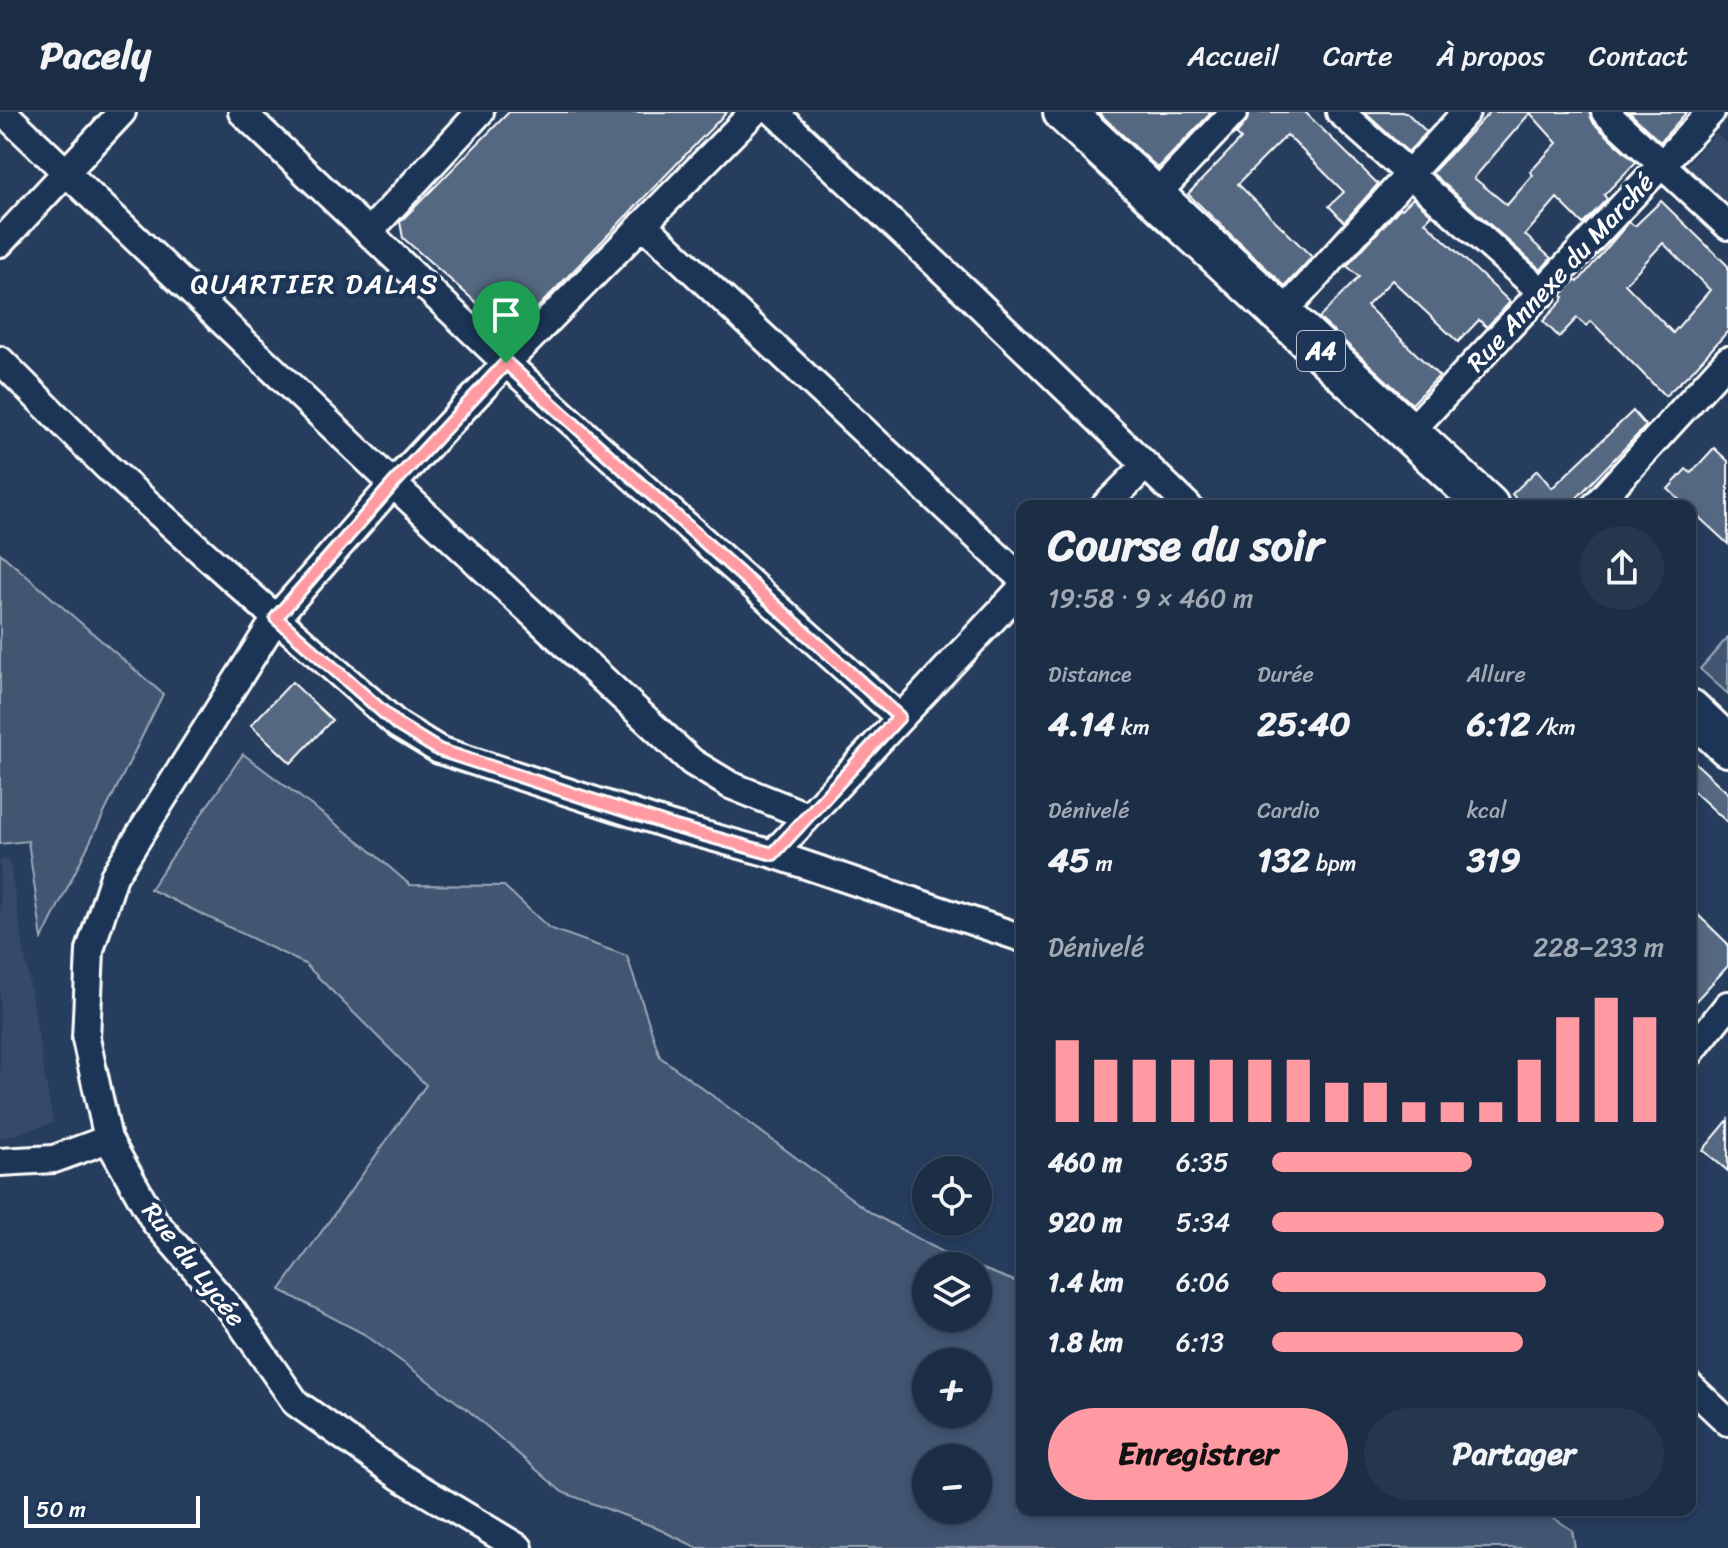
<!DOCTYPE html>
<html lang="fr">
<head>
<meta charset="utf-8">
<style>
	body { margin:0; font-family:Sriracha,sans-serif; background:#25364d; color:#f1f3f6; height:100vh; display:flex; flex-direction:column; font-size:30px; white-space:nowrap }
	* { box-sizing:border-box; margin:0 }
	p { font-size:26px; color:#a0a8b3 }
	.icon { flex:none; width:44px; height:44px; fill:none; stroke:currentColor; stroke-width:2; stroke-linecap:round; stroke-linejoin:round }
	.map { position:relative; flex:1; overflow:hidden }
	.panel { position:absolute; left:1016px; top:388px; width:680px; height:1016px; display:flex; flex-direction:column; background:#1c2e46; border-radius:16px; box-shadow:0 4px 12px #0003,0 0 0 2px #3a4a5f }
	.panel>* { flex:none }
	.fabs { position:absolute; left:912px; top:1044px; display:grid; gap:16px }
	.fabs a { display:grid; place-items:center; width:80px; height:80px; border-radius:50%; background:#1c2e46; box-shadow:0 4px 12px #0003,0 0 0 2px #3a4a5f; font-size:40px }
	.scale { position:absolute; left:24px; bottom:20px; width:176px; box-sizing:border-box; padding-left:8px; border:4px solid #fff; border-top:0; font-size:22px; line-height:28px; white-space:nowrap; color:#fff; -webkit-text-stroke:6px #1d3557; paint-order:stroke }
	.pin { position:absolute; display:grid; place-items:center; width:68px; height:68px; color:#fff; margin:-82px -34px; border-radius:50% 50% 50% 0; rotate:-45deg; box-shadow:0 0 8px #0007 }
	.pin .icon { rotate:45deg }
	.round { display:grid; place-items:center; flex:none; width:84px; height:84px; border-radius:42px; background:#25364d }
	.headline { display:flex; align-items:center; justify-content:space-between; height:136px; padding:0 32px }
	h1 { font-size:44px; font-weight:800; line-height:60px }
	.figures { display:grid; grid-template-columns:repeat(3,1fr); gap:12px; height:136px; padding:8px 32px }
	.figures div { display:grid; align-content:center }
	.figures b { font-size:34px; font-weight:800 }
	.figures small { font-size:22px; font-weight:400 }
	.figures p { font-size:22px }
	.chart { height:224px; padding:16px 32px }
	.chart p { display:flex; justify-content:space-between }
	.chart svg { width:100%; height:144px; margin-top:8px; stroke:#ff9aa2; stroke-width:6 }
	.primary-button { display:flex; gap:16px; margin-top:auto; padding:16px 32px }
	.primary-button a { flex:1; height:92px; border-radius:48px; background:#ff9aa2; color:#111; font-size:32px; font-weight:800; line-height:92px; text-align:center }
	.primary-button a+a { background:#25364d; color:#f1f3f6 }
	ul { padding:0 32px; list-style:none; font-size:26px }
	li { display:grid; grid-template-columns:128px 96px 1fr; align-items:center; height:60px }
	li i { height:20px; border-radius:10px; background:#ff9aa2 }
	header { display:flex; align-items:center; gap:48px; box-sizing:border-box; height:112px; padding:0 40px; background:#1c2e46; border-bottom:2px solid #3a4a5f }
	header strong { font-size:38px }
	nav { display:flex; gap:44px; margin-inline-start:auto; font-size:28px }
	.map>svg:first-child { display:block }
	.built { fill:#344a68 }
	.green { fill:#425672; stroke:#a0aab8; stroke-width:2; fill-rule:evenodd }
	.building { fill:#556781; stroke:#fff; stroke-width:2; fill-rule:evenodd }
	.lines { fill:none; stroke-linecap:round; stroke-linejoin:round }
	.minor-casing { stroke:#fff; stroke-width:32 }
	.primary-casing { stroke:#fff; stroke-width:46 }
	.minor { stroke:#1d3557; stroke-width:26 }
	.primary { stroke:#1d3557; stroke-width:40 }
	.route-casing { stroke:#fff; stroke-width:16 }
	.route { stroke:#ff9aa2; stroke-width:10 }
	.labels { text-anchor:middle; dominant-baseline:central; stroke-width:8; stroke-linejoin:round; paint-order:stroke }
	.shield { fill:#1d3557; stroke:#bbc2cd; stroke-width:2 }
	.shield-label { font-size:24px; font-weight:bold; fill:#fff }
	.street-label { font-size:26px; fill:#fff; stroke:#1d3557 }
	.neighbourhood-label { font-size:28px; letter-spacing:2px; fill:#fff; stroke:#1d3557 }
</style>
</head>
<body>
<header>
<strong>Pacely</strong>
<nav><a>Accueil</a><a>Carte</a><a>À propos</a><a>Contact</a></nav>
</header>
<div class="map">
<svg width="1728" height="1436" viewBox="0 0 1728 1436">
	<rect width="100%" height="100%" fill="#263d5e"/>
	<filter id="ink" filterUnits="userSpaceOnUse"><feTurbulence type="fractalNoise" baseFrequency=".0125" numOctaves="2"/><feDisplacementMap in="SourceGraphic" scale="16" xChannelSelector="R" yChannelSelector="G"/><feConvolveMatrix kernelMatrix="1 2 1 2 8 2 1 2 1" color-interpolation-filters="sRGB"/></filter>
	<g filter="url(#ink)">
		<path class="built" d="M1716 21 1728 32V99L1683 56Z
			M9 747 53 1011 0 1027V748Z"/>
		<path class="green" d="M0 441 163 582 42 827 28 729 0 732Z
			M1728 525V582L1700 557Z
			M243 642 364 733 410 773 504 774 549 816 627 844 660 945 871 1101 948 1143 976 1154H926V1206H978V1155L1022 1172V1398H1541L1572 1418 1575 1436H698L652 1414 562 1380 469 1299 364 1222 280 1178 426 973 305 852 150 777ZM926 1250H978V1302H926ZM926 1346H978V1398H926Z"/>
		<path class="building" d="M509 0H727L512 222 403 126 400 110Z
			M1098 0H1212L1158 56Z
			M1250 0H1305L1378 72 1344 110 1329 94 1344 80 1287 23 1238 72 1312 145 1285 174 1188 82 1241 27 1236 22 1246 10Z
			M1364 0H1406L1427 20 1408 40Z
			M1490 0H1589L1594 12 1636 50 1604 83 1607 87 1583 112 1557 86 1525 123 1551 146 1541 158 1432 61ZM1530 1 1557 31 1530 60 1533 63 1507 93 1474 66Z
			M1629 0H1687L1660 30Z
			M1413 86 1432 103 1425 110 1510 190 1487 215 1479 208 1458 230 1392 168 1367 194 1439 264 1412 292 1319 206 1359 165 1347 154 1400 96 1402 97Z
			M1661 89 1728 154V219L1693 258 1665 284 1591 209 1586 214 1577 206 1559 225 1543 209 1561 190 1564 185 1561 183 1575 168 1578 170 1629 110 1635 114ZM1663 131 1710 178 1673 221 1625 172Z
			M1633 299 1646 314 1569 394H1522L1512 382 1537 358 1552 376Z
			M1714 336 1728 349V432L1690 397V394H1686L1668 377 1686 357 1691 361Z
			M292 570 332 608 291 651 251 613Z
			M1690 646 1728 681V711L1690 676Z
			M1690 795 1728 832V854L1690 895Z
			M1728 1008V1059L1703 1038Z"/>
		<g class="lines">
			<g class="minor-casing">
				<path id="minor" d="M3 0 393 372 692 650 730 673 807 704
					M242 0 506 251 899 605
					M774 0 967 181 1188 394
					M1340 0 1543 181
					M1605 0 1728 114
					M1156 83 1234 0
					M643 112 1022 467
					M369 120 480 0
					M0 131 122 0
					M1282 202 1466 0
					M0 248 106 354 276 506 398 613 439 638 672 714 773 742 1022 826
					M1409 321 1711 0
					M1105 394 1145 354
					M1595 394 1728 248
					M773 742 1022 476
					M1690 941 1728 893
					M0 1050 54 1047 108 1027
					M1690 1274 1728 1310
					M519 1436 399 1364 296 1291 233 1200 155 1110 108 1027 86 927 90 838 114 764 276 506 393 372 506 251 754 0"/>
			</g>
			<g class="primary-casing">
				<path id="primary" d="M1064 0 1488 394
					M1690 598 1728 634"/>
			</g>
			<use href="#minor" class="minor"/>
			<use href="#primary" class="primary"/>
		</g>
	</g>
	<g class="lines" filter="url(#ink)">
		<g class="route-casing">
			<path id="route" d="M506 251 899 605 773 742 672 714 439 638 398 613 276 506 393 372Z"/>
		</g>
		<use href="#route" class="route"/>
	</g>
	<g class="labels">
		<rect class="shield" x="1297" y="219" width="48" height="40" rx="6"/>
		<g class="shield-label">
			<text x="1321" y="239">A4</text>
		</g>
		<g class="street-label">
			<text transform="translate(1560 160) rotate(-47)">Rue Annexe du Marché</text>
			<text transform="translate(194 1152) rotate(52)">Rue du Lycée</text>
		</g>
		<g class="neighbourhood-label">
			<text x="315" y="171">QUARTIER DALAS</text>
		</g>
	</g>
</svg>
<div class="fabs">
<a><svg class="icon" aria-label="locate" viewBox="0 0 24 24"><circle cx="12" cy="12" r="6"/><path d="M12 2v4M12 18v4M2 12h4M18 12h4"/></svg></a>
<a><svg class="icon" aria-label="layers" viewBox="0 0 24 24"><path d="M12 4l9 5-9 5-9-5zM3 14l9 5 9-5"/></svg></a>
<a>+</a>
<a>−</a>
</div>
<div class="scale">50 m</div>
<div class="pin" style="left:506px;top:251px;background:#1e9e55"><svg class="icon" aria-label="arrive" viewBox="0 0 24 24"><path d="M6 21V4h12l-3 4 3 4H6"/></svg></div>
<section class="panel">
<div class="headline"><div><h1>Course du soir</h1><p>19:58 · 9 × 460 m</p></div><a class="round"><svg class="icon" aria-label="share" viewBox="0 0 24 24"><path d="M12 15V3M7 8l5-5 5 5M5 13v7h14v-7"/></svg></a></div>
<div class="figures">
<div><p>Distance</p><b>4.14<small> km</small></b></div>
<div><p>Durée</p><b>25:40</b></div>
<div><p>Allure</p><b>6:12<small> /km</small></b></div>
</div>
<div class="figures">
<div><p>Dénivelé</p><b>45<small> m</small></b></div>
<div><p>Cardio</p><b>132<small> bpm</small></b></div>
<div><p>kcal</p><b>319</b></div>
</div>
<div class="chart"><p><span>Dénivelé</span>228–233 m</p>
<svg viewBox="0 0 160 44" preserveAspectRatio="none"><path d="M5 44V19M15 44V25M25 44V25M35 44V25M45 44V25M55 44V25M65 44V25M75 44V32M85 44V32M95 44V38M105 44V38M115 44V38M125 44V25M135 44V12M145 44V6M155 44V12"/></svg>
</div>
<ul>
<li><b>460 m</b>6:35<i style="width:51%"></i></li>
<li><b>920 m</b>5:34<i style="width:100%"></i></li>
<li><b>1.4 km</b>6:06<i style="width:70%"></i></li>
<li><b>1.8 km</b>6:13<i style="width:64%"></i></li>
</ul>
<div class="primary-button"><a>Enregistrer</a><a>Partager</a></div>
</section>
</div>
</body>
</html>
